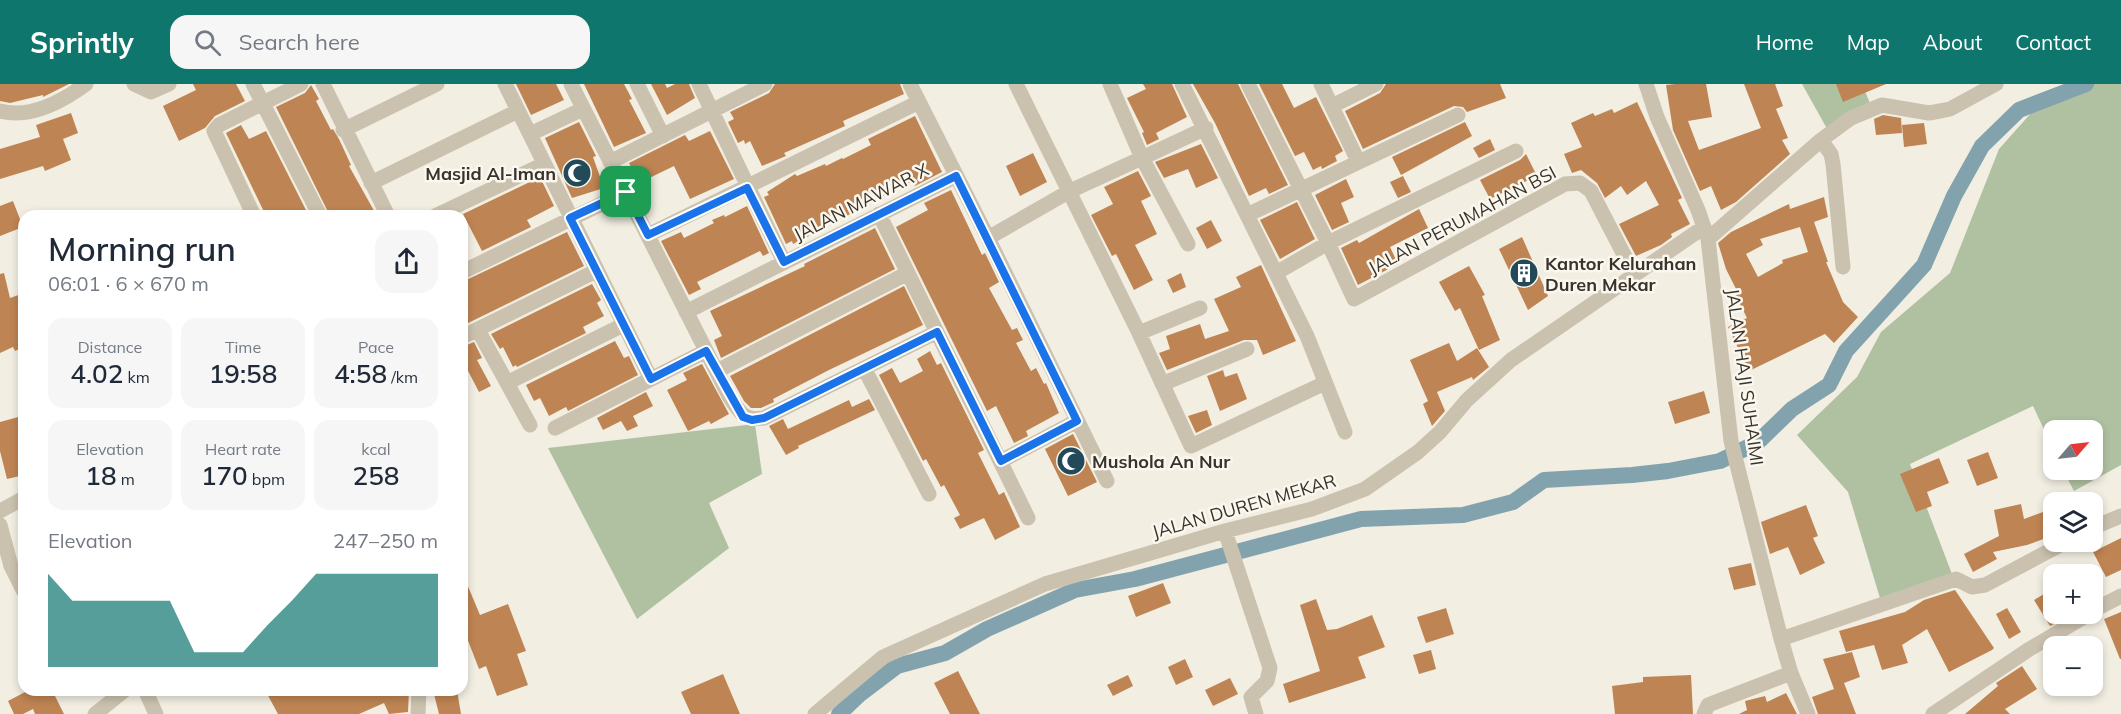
<!DOCTYPE html>
<html lang="en">
<head>
<meta charset="utf-8">
<style>
	body { margin:0; font-family:Mulish,sans-serif; background:#f6f6f7; color:#1f2937; height:100vh; display:flex; flex-direction:column; font-size:22px; white-space:nowrap }
	* { box-sizing:border-box; margin:0 }
	p { font-size:20px; color:#747a83 }
	.icon { flex:none; width:33px; height:33px; fill:none; stroke:currentColor; stroke-width:2; stroke-linecap:round; stroke-linejoin:round }
	.map { position:relative; flex:1; overflow:hidden }
	.panel { position:absolute; left:18px; top:126px; width:450px; height:486px; display:flex; flex-direction:column; background:#fff; border-radius:18px; box-shadow:0 3px 9px #0003 }
	.panel>* { flex:none }
	.needle { width:39px; rotate:62deg }
	.tools { position:absolute; left:2043px; top:336px; display:grid; gap:12px }
	.tools a { display:grid; place-items:center; width:60px; height:60px; border-radius:12px; background:#fff; box-shadow:0 3px 9px #0003; font-size:30px }
	.pin { position:absolute; display:grid; place-items:center; width:51px; height:51px; color:#fff; margin:-26px; border-radius:12px; box-shadow:0 3px 9px #0006 }
	.round { display:grid; place-items:center; flex:none; width:63px; height:63px; border-radius:18px; background:#f6f6f7 }
	.overview { display:flex; align-items:center; justify-content:space-between; height:102px; padding:0 30px }
	h1 { font-size:33px; font-weight:600; line-height:45px }
	.figures { display:grid; grid-template-columns:repeat(3,1fr); gap:9px; height:102px; padding:6px 30px }
	.figures div { display:grid; align-content:center; border-radius:15px; background:#f6f6f7; text-align:center }
	.figures b { font-size:26px; font-weight:600 }
	.figures small { font-size:16px; font-weight:400 }
	.figures p { font-size:16px }
	.chart { height:168px; padding:12px 30px }
	.chart p { display:flex; justify-content:space-between }
	.chart svg { width:100%; height:108px; margin-top:6px; fill:#0f766e; opacity:.7 }
	header { display:flex; align-items:center; gap:36px; box-sizing:border-box; height:84px; padding:0 30px; background:#0f766e; color:#fff }
	header strong { font-size:28px }
	nav { display:flex; gap:33px; margin-inline-start:auto; font-size:21px }
	.search { width:420px; height:54px; background:#f6f6f7; display:flex; align-items:center; gap:15px; box-sizing:border-box; padding:0 21px; border-radius:18px; color:#747a83; font-size:22px }
	.map>svg:first-child { display:block }
	.green { fill:#b0c1a2 }
	.lines { fill:none; stroke-linecap:round; stroke-linejoin:round }
	.canal { stroke:#82a3ae; stroke-width:16 }
	.building { fill:#bf8453; fill-rule:evenodd }
	.minor { stroke:#cac1ae; stroke-width:15 }
	.route-casing { stroke:#fff; stroke-width:12 }
	.route { stroke:#1a73e8; stroke-width:8 }
	.labels { text-anchor:middle; dominant-baseline:central; stroke-width:5; stroke-linejoin:round; paint-order:stroke }
	.poi-label { font-size:18px; font-weight:bold; fill:#39332c; stroke:#faf7ee; text-anchor:start }
	.street-label { font-size:18px; fill:#39332c; stroke:#faf7ee }
</style>
</head>
<body>
<header>
<strong>Sprintly</strong>
<div class="search"><svg class="icon" aria-label="search" viewBox="0 0 24 24"><circle cx="10" cy="10" r="6"/><path d="M15 15l6 6"/></svg>Search here</div>
<nav><a>Home</a><a>Map</a><a>About</a><a>Contact</a></nav>
</header>
<div class="map">
<svg width="2121" height="630" viewBox="0 0 2121 630">
	<rect width="100%" height="100%" fill="#f2eee2"/>
	<path class="green" d="M1802 0H1862L1874 29 1830 50Z
		M2080 0H2121V381L2074 407 2063 386H2092V346H2054L2053 365 2033 322 1910 380 1952 490 1883 524 1848 408 1797 351 1857 293 1881 248 1950 189 1999 65 2049 9Z
		M755 340 762 390 709 419 729 464 637 535 548 364Z"/>
	<g class="lines">
		<path class="canal" d="M839 630 860 610 897 582 945 569 987 545 1075 506 1135 495 1361 435 1463 431 1513 418 1544 396 1632 391 1668 387 1720 377 1758 358 1792 325 1829 301 1846 267 1924 181 1954 112 1982 62 2019 26 2086 0"/>
	</g>
	<path class="building" d="M0 0H69L43 13V11L10 19 0 17Z
		M193 0H236L245 17 215 32 205 44 179 57 163 22 196 6Z
		M516 0H556L564 16 531 31Z
		M584 0H624L632 15 629 16 646 49 614 63Z
		M651 0H665L667 4 675 0H689L695 14 667 31Z
		M775 0H900L904 10 843 37 845 42 784 69 786 72 762 82 750 57 745 60 744 56 738 59 728 38 734 35 730 28 769 9Z
		M1143 0H1172L1187 33 1156 49 1159 55 1147 61 1142 49 1144 48 1127 14 1146 5Z
		M1193 0H1238L1288 101 1269 110 1266 104 1249 112 1215 39Z
		M1259 0H1282L1294 24 1316 13 1343 67 1335 72 1337 77 1322 85 1321 82 1313 86 1304 68 1295 72Z
		M1386 0H1500L1506 14 1467 28 1463 23 1454 22 1363 65 1345 27 1380 9Z
		M1675 0H1706L1712 33 1688 37 1699 66 1761 44 1744 0H1775L1783 22 1776 25 1788 54 1782 56 1790 70 1736 118 1721 126 1711 102 1700 107 1673 46 1666 1Z
		M1836 0H1886L1843 18Z
		M311 1 319 15 316 17 331 46 333 45 339 55 351 81 349 82 377 132H330L276 23 305 9Z
		M1637 18 1682 114 1678 116 1690 140 1671 150 1672 153 1661 161 1636 172 1619 140 1659 121 1646 97 1627 111 1621 102 1605 114 1597 99 1581 86 1572 89 1564 70 1582 63 1571 39 1593 29 1595 32 1612 25 1614 29Z
		M71 29 78 49 63 55 71 76 45 87 43 82 0 95V65L40 53 36 41Z
		M1883 31 1901 34 1902 49 1876 51 1874 35Z
		M915 32 942 88 915 102 913 98 908 99 841 135 839 132 808 149 809 152 793 160 792 157 786 160 764 113 769 111 767 108 795 90 797 92 825 80 826 82 842 74 843 75 871 61 868 55Z
		M579 38 596 72 593 73 604 104 572 114 545 54Z
		M1465 38 1472 52 1401 91 1392 73Z
		M1924 39 1927 60 1904 63 1902 41Z
		M241 41 249 55 266 47 309 132H266L226 49Z
		M710 47 734 95 690 115 674 82 639 99 629 79 685 51 689 57Z
		M1490 55 1495 66 1479 74 1473 64Z
		M1201 60 1218 94 1196 104 1188 85 1164 94 1155 78Z
		M1033 69 1047 98 1020 112 1006 82Z
		M1526 70 1537 92 1490 115 1480 96 1520 76Z
		M1138 87 1151 112 1141 117 1157 150 1135 161 1153 196 1134 206 1116 170 1112 172 1091 131 1113 120 1104 103Z
		M1403 92 1411 108 1398 114 1390 98Z
		M540 93 554 122 527 136 531 143 482 167 463 130Z
		M1346 95 1354 113 1341 119 1349 138 1332 146 1315 111Z
		M951 106 982 171 985 169 999 198 989 204 1012 246 1017 244 1023 256 1016 259 1031 287 1036 284 1044 300 1046 299 1059 329 1026 347 1028 352 1014 359 996 322 987 327 896 143 928 126 924 119Z
		M1824 113 1828 133 1814 138 1828 178H1826L1843 218 1858 233 1834 259 1825 250 1749 287 1728 243 1747 234 1733 206 1736 205 1726 185 1718 159 1731 148 1789 120 1790 125ZM1800 143 1808 168 1782 176 1783 179 1758 193 1746 170 1763 161 1760 155Z
		M13 117 23 143 0 152V122Z
		M1297 118 1315 155 1280 175 1260 136Z
		M747 122 769 169 763 172 760 167 697 198 701 205 689 211 661 157 681 148 684 154 714 139 712 136 724 131 725 133Z
		M1419 125 1428 144 1390 163 1398 180 1358 201 1341 164 1357 156 1359 159Z
		M1211 136 1222 157 1207 165 1196 144Z
		M875 144 895 185 721 274 714 256 722 252 710 227 805 182 804 180Z
		M567 148 584 182 462 242V198Z
		M1522 153 1548 212 1528 226 1499 165Z
		M1261 181 1296 257 1263 271 1257 256H1244L1167 286 1159 269 1170 265 1166 252 1200 240 1205 255 1229 247 1214 215 1241 203 1236 193Z
		M1469 182 1485 211 1482 212 1500 256 1479 266 1460 224 1455 227 1439 198Z
		M4 189 10 214 24 209V263L15 267 13 263 0 269V190Z
		M1181 189 1186 203 1173 209 1167 196Z
		M592 200 601 216 597 219 604 232 583 243 586 249 517 283 516 281 513 283 503 263 500 265 491 250Z
		M904 202 923 241 829 286 773 315 774 318 761 324H751L744 317 730 292Z
		M615 257 624 274 629 272 638 291 568 327 566 323 549 332 540 314 534 317 526 301Z
		M474 258 482 274 477 276 491 302 479 308 466 283 462 285V263Z
		M1449 259 1457 277 1477 264 1489 283 1473 296 1472 293 1437 308 1445 327 1432 342 1423 320 1428 317 1410 276Z
		M930 267 937 281 941 279 984 366 978 369 999 411 1004 408 1020 443 995 456 984 434 960 445 954 434 960 431 944 401 941 403 926 375 923 377 879 291 892 284 900 299 923 287 917 275Z
		M702 280 729 330 711 340 709 337 688 347 667 306 687 296 683 289Z
		M1223 286 1225 293 1237 289 1247 315 1220 327 1207 292Z
		M1704 307 1710 329 1675 340 1668 318Z
		M646 308 653 322 633 332 638 342 627 347 621 337 603 346 597 334Z
		M869 315 875 326 798 362 799 364 786 371 769 342 783 335 788 345 849 316 852 323Z
		M1207 326 1212 341 1196 349 1188 332Z
		M22 332 24 342V391L7 395 0 367V338Z
		M1073 350 1097 398 1068 412 1045 365Z
		M1988 368 1998 394 1977 402 1967 376Z
		M1939 374 1949 399 1927 408 1932 422 1916 428 1900 390Z
		M2021 420 2024 435 2054 424V451L2027 461 1993 468 1997 475 1973 488 1964 470 1999 452 1994 426Z
		M1806 421 1818 452 1813 454 1825 479 1800 491 1788 463 1770 470 1761 438Z
		M2121 454V486L2106 493 2093 468Z
		M1751 479 1756 501 1734 506 1728 484Z
		M462 488 480 531 508 520 526 567 517 570 528 601 497 612 486 582 479 585 462 541Z
		M1163 499 1171 519 1136 533 1128 512Z
		M2054 504V540L2050 542 2034 516Z
		M1955 506 1994 564 1992 566 1949 588 1927 545 1902 561 1908 579 1882 586 1874 561 1846 568 1839 547 1905 528 1924 516Z
		M1316 515 1327 546 1337 545 1372 531 1385 563 1358 573 1366 594 1289 619 1283 600 1320 587 1300 521Z
		M1446 524 1454 550 1426 559 1417 533Z
		M2007 524 2021 548 2009 555 1996 530Z
		M2121 528V575H2120L2104 535Z
		M1431 566 1436 585 1419 590 1413 571Z
		M1852 568 1860 593 1844 599 1856 630H1818L1812 613 1834 605 1823 575Z
		M1185 575 1193 593 1176 601 1168 583Z
		M2022 582 2037 605 2005 625 2010 630H1965L1998 602 1996 599Z
		M958 587 980 630H950L934 599Z
		M723 590 740 630H691L681 608Z
		M1128 591 1133 602 1113 612 1107 601Z
		M1691 591 1693 630H1615L1612 602 1643 598V593Z
		M1230 594 1238 610 1213 622 1205 606Z
		M29 606H52L64 630H35L33 625 23 630H14L8 617Z
		M265 606H338L340 612 353 606H409L408 628 389 630 384 619 359 630H278Z
		M433 606H457L461 630H439Z
		M1786 609 1797 630H1739L1747 626 1745 617 1765 612 1767 618Z"/>
	<g class="lines">
		<path class="minor" d="M134 0 151 8 169 0
			M253 0 320 132
			M323 0 388 132
			M505 0 651 295
			M571 0 729 312C739 328 744 337 764 334L937 248
			M637 0 663 52
			M699 0 784 178
			M910 0 988 154 1070 107 1142 74 1110 0
			M1016 0 1139 249 1191 362 1325 299
			M1182 0 1307 252 1345 348
			M1248 0 1328 159 1516 67
			M1321 0 1358 77
			M1646 0 1657 33 1698 126 1708 155 1731 357 1781 555 1791 589 1808 630
			M1332 22 1376 0
			M0 27C30 35 63 17 86 0
			M343 46 437 0
			M530 50 583 25
			M1821 56 1831 70 1833 80 1843 183
			M610 78 765 0
			M371 99 518 27
			M879 130 1028 434
			M1247 131 1458 31
			M254 132 214 47 219 41 301 0
			M435 132 544 80
			M648 151 919 18
			M988 154 1107 397
			M1708 155 1821 56 1851 34 1882 21 1929 29 1940 27 1950 25 1996 0
			M1188 160 1142 74 1206 44
			M462 188 626 108
			M1276 189 1328 159 1354 215 1565 100 1580 99 1591 107 1635 192
			M686 228 956 92
			M478 246 530 341
			M1139 249 1200 224
			M462 253 596 187
			M864 284 929 410
			M717 287 908 189
			M507 299 623 241
			M1162 300 1247 265
			M555 344 706 267
			M1001 377 1077 337
			M0 427 24 414
			M0 441 11 482 24 508
			M2092 444 2121 432
			M1225 447 1270 584 1267 597 1251 613 1256 630
			M2092 527 2121 512
			M1781 555 1956 495 1972 503 1985 501 2066 458
			M145 606 156 630
			M95 630 125 606
			M418 630 419 606
			M815 630 883 573 1045 500 1225 447 1312 425 1365 405 1418 368 1440 348 1467 316 1511 276 1704 143
			M1704 630 1708 621 1791 589
			M1933 630 2028 566 2089 530"/>
	</g>
	<g class="lines">
		<g class="route-casing">
			<path id="route" d="M956 92 1077 337 1001 377 937 248 764 334 752 336 743 333 706 267 651 295 570 134 626 108 648 151 747 104 784 178Z"/>
		</g>
		<use href="#route" class="route"/>
	</g>
	<defs>
		<g id="mosque-disc" transform="scale(1.5)"><circle r="9.5" fill="#234a59" stroke="#faf7ee"/><path d="M3.5-4.9A6 6 0 1 0 3.5 4.9A5 5 0 1 1 3.5-4.9Z" fill="#fff"/></g>
		<g id="building-disc" transform="scale(1.5)"><circle r="9.5" fill="#234a59" stroke="#faf7ee"/><path d="M-4-6H4V6H1V3H-1V6H-4ZM-2.5-4.3h1.7v1.8h-1.7ZM.8-4.3h1.7v1.8H.8ZM-2.5-1h1.7V.8h-1.7ZM.8-1h1.7V.8H.8Z" fill="#fff"/></g>
	</defs>
	<g fill-rule="evenodd">
		<use href="#mosque-disc" x="577" y="89"/>
		<use href="#building-disc" x="1524" y="189"/>
		<use href="#mosque-disc" x="1071" y="377"/>
	</g>
	<g class="labels">
		<g class="poi-label">
			<text x="556" y="89" text-anchor="end">Masjid Al-Iman</text>
			<text x="1545" y="179">Kantor Kelurahan<tspan x="1545" dy="21">Duren Mekar</tspan></text>
			<text x="1092" y="377">Mushola An Nur</text>
		</g>
		<g class="street-label">
			<text transform="translate(861 118) rotate(-27)">JALAN MAWAR X</text>
			<text transform="translate(1462 136) rotate(-28)">JALAN PERUMAHAN BSI</text>
			<text transform="translate(1745 293) rotate(82)">JALAN HAJI SUHAIMI</text>
			<text transform="translate(1244 422) rotate(-16)">JALAN DUREN MEKAR</text>
		</g>
	</g>
</svg>
<div class="tools">
<a><svg class="needle" viewBox="-14 -14 28 28"><path d="M0-13l5 13h-10z" fill="#e53935"/><path d="M0 13l5-13h-10z" fill="#747a83"/></svg></a>
<a><svg class="icon" aria-label="layers" viewBox="0 0 24 24"><path d="M12 4l9 5-9 5-9-5zM3 14l9 5 9-5"/></svg></a>
<a>+</a>
<a>−</a>
</div>
<div class="pin" style="left:626px;top:108px;background:#1e9e55"><svg class="icon" aria-label="arrive" viewBox="0 0 24 24"><path d="M6 21V4h12l-3 4 3 4H6"/></svg></div>
<section class="panel">
<div class="overview"><div><h1>Morning run</h1><p>06:01 · 6 × 670 m</p></div><a class="round"><svg class="icon" aria-label="share" viewBox="0 0 24 24"><path d="M12 15V3M7 8l5-5 5 5M5 13v7h14v-7"/></svg></a></div>
<div class="figures">
<div><p>Distance</p><b>4.02<small> km</small></b></div>
<div><p>Time</p><b>19:58</b></div>
<div><p>Pace</p><b>4:58<small> /km</small></b></div>
</div>
<div class="figures">
<div><p>Elevation</p><b>18<small> m</small></b></div>
<div><p>Heart rate</p><b>170<small> bpm</small></b></div>
<div><p>kcal</p><b>258</b></div>
</div>
<div class="chart"><p><span>Elevation</span>247–250 m</p>
<svg viewBox="0 0 160 44" preserveAspectRatio="none"><path d="M0 44V6L10 17L20 17L30 17L40 17L50 17L60 38L70 38L80 38L90 27L100 17L110 6L120 6L130 6L140 6L150 6L160 6V44z"/></svg>
</div>
</section>
</div>
</body>
</html>
